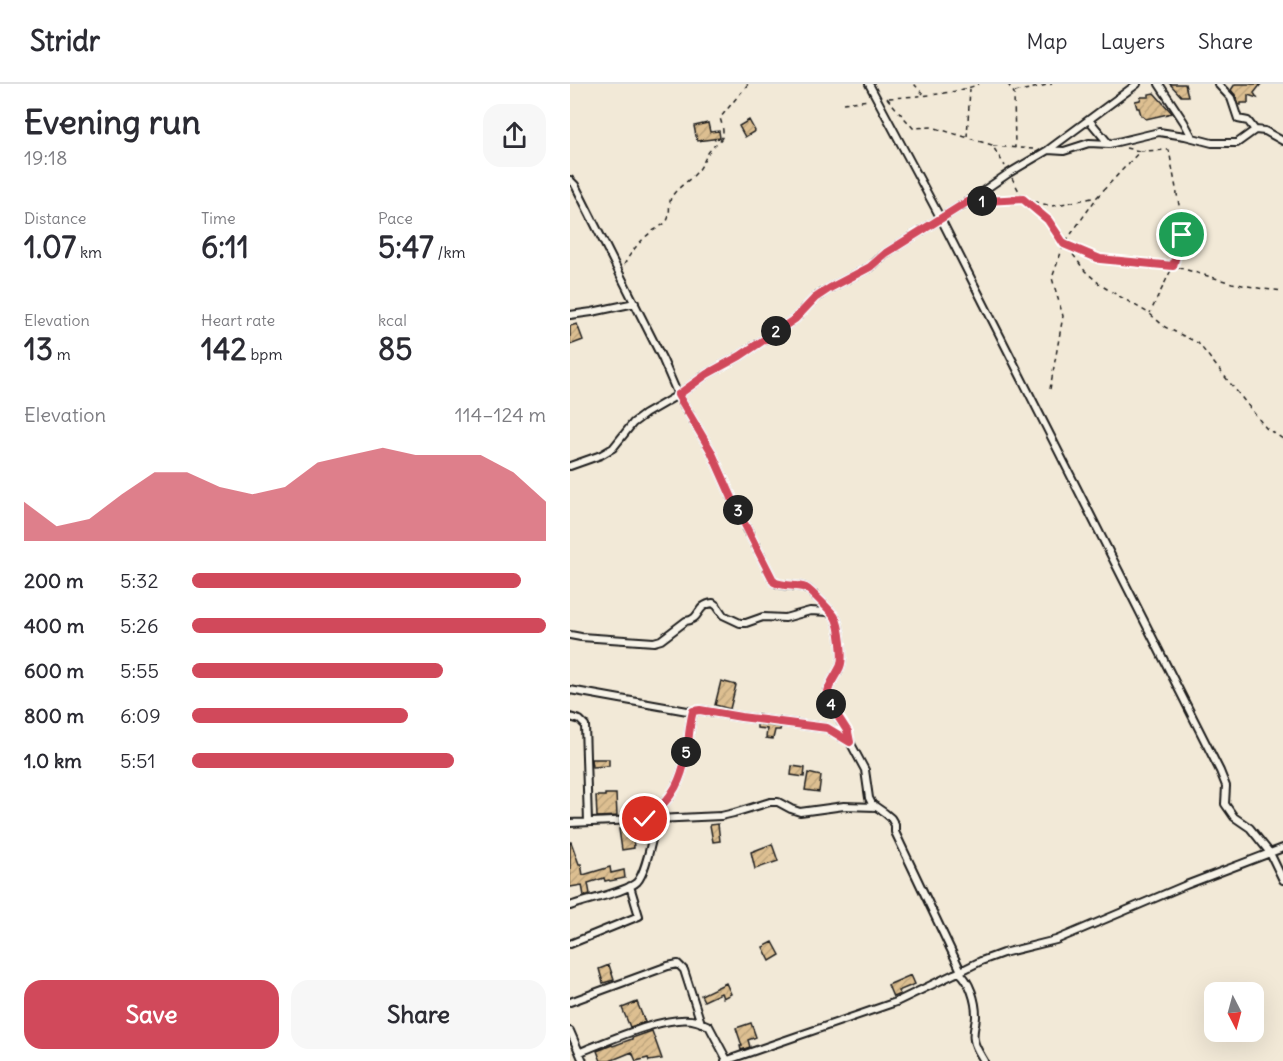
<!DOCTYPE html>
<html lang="en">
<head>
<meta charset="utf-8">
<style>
	body { margin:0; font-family:Delius,sans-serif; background:#f7f7f7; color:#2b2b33; height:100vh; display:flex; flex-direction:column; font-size:22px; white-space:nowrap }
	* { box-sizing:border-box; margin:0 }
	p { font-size:20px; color:#7c7c81 }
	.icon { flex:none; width:33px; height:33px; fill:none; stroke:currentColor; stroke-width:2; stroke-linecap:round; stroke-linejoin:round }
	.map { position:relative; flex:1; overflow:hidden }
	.sheet { display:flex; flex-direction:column; background:#fff; width:570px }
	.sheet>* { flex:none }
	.needle { width:39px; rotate:174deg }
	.controls { position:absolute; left:634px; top:898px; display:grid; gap:12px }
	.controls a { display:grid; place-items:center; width:60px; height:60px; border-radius:12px; background:#fff; box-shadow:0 6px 24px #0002; font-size:30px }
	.pin { position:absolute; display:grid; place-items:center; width:51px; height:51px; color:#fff; margin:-26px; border:3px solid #fff; border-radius:50%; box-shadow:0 2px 6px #0007 }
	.km { position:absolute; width:30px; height:30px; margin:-15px; border-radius:50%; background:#222; color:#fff; font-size:16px; line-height:30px; text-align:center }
	.round { display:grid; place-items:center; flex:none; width:63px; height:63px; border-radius:18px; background:#f7f7f7 }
	.headline { display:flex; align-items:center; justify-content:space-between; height:102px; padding:0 24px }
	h1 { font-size:33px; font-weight:700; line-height:45px }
	.figures { display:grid; grid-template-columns:repeat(3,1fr); gap:9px; height:102px; padding:6px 24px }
	.figures div { display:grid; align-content:center }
	.figures b { font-size:30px; font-weight:700 }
	.figures small { font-size:16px; font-weight:400 }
	.figures p { font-size:16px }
	.chart { height:168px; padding:12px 24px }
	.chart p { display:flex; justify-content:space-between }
	.chart svg { width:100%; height:108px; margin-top:6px; fill:#d1495b; opacity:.7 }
	.button { display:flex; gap:12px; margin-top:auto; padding:12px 24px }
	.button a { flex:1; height:69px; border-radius:18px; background:#d1495b; color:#fff; font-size:24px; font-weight:700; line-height:69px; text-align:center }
	.button a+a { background:#f7f7f7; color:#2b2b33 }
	ul { padding:0 24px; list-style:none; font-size:20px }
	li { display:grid; grid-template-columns:96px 72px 1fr; align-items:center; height:45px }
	li i { height:15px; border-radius:8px; background:#d1495b }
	header { display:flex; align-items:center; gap:36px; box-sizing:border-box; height:84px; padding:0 30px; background:#fff; border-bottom:2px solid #e1e1e2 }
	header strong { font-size:28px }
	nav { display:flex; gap:33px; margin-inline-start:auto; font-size:21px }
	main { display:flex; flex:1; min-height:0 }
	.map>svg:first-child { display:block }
	.building { fill:url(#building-hatch); stroke:#1c1c1c; stroke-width:1.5 }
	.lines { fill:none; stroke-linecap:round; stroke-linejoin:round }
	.street-casing { stroke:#1c1c1c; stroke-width:10 }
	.path { stroke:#1c1c1c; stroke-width:1.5; stroke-dasharray:4.5 4.5; stroke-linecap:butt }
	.street { stroke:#f7f3e8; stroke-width:6 }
	.route-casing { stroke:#fff; stroke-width:12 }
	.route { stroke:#d1495b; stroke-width:8 }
</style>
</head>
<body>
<header>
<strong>Stridr</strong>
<nav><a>Map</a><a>Layers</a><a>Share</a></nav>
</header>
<main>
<section class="sheet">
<div class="headline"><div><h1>Evening run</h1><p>19:18</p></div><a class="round"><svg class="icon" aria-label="share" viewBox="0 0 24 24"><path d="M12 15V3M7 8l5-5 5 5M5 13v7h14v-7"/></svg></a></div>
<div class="figures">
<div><p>Distance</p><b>1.07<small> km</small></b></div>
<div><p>Time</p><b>6:11</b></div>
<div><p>Pace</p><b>5:47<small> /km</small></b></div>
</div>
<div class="figures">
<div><p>Elevation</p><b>13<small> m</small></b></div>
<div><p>Heart rate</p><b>142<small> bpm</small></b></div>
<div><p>kcal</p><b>85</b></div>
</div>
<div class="chart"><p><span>Elevation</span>114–124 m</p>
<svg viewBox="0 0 160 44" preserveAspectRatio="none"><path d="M0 44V28L10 38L20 35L30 25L40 16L50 16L60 22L70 25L80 22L90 12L100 9L110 6L120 9L130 9L140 9L150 16L160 28V44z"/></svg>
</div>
<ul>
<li><b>200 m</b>5:32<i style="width:93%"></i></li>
<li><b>400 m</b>5:26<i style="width:100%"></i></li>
<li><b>600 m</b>5:55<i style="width:71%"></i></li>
<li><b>800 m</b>6:09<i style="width:61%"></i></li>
<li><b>1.0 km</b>5:51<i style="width:74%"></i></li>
</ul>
<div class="button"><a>Save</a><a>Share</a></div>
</section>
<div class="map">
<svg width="713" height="977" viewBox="0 0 713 977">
	<defs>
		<pattern id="building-hatch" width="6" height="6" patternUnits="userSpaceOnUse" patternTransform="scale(1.5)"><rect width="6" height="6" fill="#ddbf91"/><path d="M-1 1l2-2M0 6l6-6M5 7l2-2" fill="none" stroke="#bda47c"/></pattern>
	</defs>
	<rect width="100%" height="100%" fill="#f2e9d7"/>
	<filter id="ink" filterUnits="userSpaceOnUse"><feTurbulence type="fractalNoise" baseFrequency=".0167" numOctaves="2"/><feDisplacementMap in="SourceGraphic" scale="12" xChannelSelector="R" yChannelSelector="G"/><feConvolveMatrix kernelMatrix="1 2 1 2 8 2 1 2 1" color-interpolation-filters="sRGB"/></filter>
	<g filter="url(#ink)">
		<path class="building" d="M600 0H615L618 12H611Z
			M665 0H691L684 9 687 14 678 11V19H671V21H669L666 12 661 6Z
			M584 9 602 29 576 35 571 31 569 24H567L565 17 570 16 571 13H579V10Z
			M179 36 185 47 175 53 169 42Z
			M138 39 140 48 149 47 150 54 127 57 124 42Z
			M7 240 13 256 0 261V242Z
			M151 597 166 601 160 625 145 621Z
			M187 640 211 643 210 646H205L203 655 196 654 197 645 187 644Z
			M21 675H39V682L22 683Z
			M222 682 235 684 234 693 221 691Z
			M238 689 251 692 249 708 235 706Z
			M35 710H46L47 732 27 733 26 712H35Z
			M148 740 150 757 143 758 140 741Z
			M57 744 58 752 63 751 64 764 52 766 49 745Z
			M0 758H1L9 780H11L13 791 40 783 41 789 54 786 55 794 40 797 39 796 35 797 34 794 18 799 20 810 14 812 12 801 0 803Z
			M202 760 208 777 185 785 181 768Z
			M203 858 210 871 200 877 193 863Z
			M39 881 44 896 33 899 29 885Z
			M341 891 345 900 328 907 330 910 323 913 318 901Z
			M156 899 161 910 153 914 151 909 134 917 131 911Z
			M67 918 75 938 60 943 52 924Z
			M181 939 186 953 178 956 180 963 171 966 170 962H172L166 944Z
			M82 947 92 975 79 977 78 974 66 977 62 968 40 977H31L27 967 42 961 43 962 62 955V954Z"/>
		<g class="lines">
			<g class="street-casing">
				<path id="street" d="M299 0 371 135 650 687 656 702 655 720 664 733 680 744 700 769 713 796
					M589 0 614 38 622 53
					M648 0 661 14 668 35 678 37 685 46
					M519 36 539 60
					M478 66 494 67 519 59 539 60 589 48 615 52 642 59H667L685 46 695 47 713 57
					M0 96 5 101 93 276 108 311 141 367 166 423 204 498C213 504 226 500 236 504 240 506 263 529 265 533 270 541 274 575 270 583 265 594 255 604 258 617L277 648 280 658 295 686 299 714 302 720 315 729 321 734 325 741V748L390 885 389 888 384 890 326 918 155 977
					M0 231 22 228 65 219
					M0 382 31 371 43 364 63 339 75 330 108 311 137 290 170 272 225 235 245 214 260 204 300 183 316 169 397 118 439 89 478 66 567 0
					M0 551 11 553 84 558 91 556 116 537C132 535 125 521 143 519L147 522 153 531 170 539H176L193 533 215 534 240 527 259 528
					M0 606 123 628
					M0 633 10 636 15 641 18 738
					M76 735C104 716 113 693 118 660 119 649 120 638 123 628L130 626 171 633 257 644 280 658
					M0 739 151 732 164 729 200 718H208L221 725 230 728 274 722 306 723
					M0 822C15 816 57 808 67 798 77 787 82 750 88 734
					M0 860 69 832 60 802
					M0 918 98 882 108 880 114 886 131 939
					M0 947 13 977
					M10 968C36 958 99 929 126 937 130 938 135 940 139 942L157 976
					M414 977C410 970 405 963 404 956 402 948 406 940 406 932 406 917 400 897 389 888L411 877 433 869 486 856 616 801 713 764"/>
			</g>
			<path class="path" d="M344 0 354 11
				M438 0 444 9 445 64
				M445 8 482 0
				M317 14 343 44 362 43 422 61 435 82
				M319 14C348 12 382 11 409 0
				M273 19 299 16
				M397 53 400 5
				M423 62 463 65
				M556 64 569 67
				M442 94 453 115 478 136 515 187 532 202 580 230 595 243 628 259 696 344 713 355
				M411 118 453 115 482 122 527 113
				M495 160 530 175 603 182 662 199 694 205 713 207
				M54 181C60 169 70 157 80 149 85 145 92 142 96 138 102 131 97 120 102 112 108 103 119 97 126 89 132 83 134 76 138 69 149 53 158 59 150 34L178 0
				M480 305 493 232 482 194 494 160 528 112 570 67 599 66 609 121 612 151 603 182 580 229"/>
			<use href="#street" class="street"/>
		</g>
	</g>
	<g class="lines" filter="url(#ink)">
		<g class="route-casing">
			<path id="route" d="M75 735C104 716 113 694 118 660 119 649 120 638 123 627L130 626 171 633 257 644 280 658 278 648 258 617C255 604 265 594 270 583 274 575 270 541 265 533 263 529 240 506 236 504 226 500 213 503 204 498L166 423 141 367 108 311 137 290 170 272 225 235 245 214 260 204 300 183 316 169 397 118 453 115 478 136 494 160 530 175 603 182 612 151"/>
		</g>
		<use href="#route" class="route"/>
	</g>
</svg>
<div class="controls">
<a><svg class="needle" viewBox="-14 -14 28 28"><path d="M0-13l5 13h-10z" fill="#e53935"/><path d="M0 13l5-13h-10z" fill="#7c7c81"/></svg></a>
</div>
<div class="pin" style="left:612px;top:151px;background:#1e9e55"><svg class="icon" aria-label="arrive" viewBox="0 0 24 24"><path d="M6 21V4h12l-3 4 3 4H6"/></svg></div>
<div class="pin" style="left:75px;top:735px;background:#d93025"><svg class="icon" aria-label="check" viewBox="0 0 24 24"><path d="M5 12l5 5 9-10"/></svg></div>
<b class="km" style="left:412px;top:117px">1</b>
<b class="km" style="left:206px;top:247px">2</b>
<b class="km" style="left:168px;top:426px">3</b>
<b class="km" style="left:261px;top:620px">4</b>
<b class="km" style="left:116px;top:668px">5</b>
</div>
</main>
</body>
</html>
